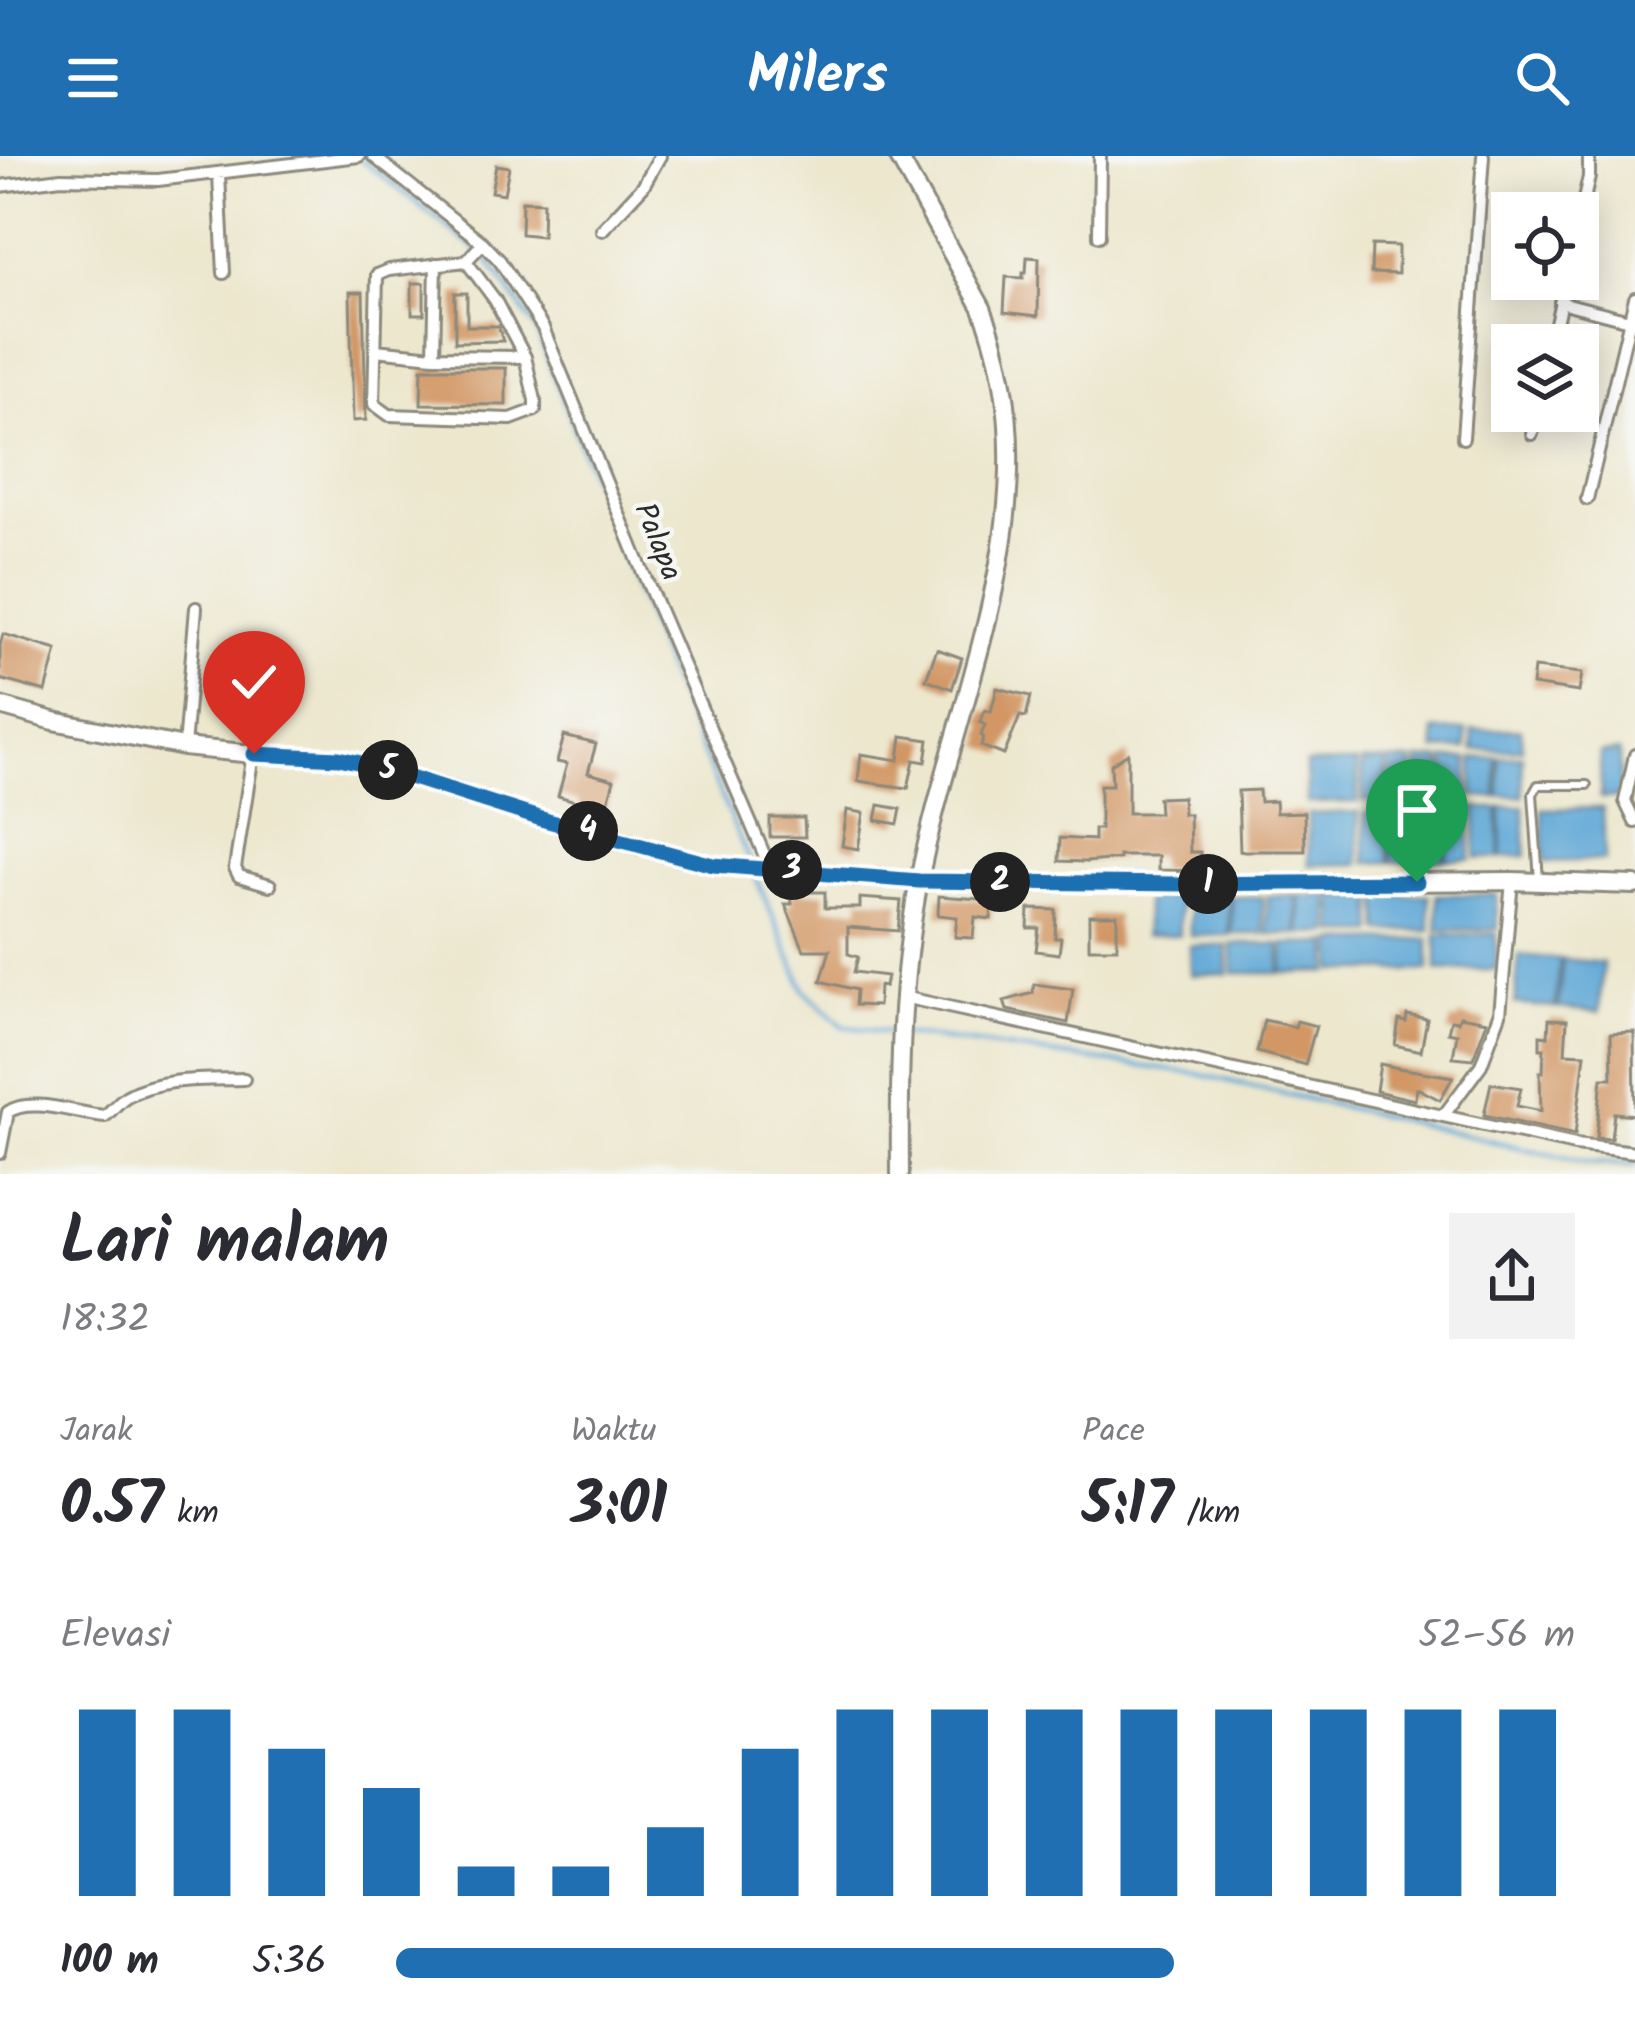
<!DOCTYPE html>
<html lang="id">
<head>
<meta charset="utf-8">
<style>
	body { margin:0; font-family:Kalam,sans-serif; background:#f2f2f3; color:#2b2b33; height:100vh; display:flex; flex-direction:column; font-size:45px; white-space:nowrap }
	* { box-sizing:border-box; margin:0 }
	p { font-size:39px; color:#7c7c81 }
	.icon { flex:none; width:66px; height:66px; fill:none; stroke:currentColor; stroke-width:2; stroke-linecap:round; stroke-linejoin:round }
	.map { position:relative; height:1018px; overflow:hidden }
	.drawer { display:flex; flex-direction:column; background:#fff; flex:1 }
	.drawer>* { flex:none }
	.fabs { position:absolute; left:1491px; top:36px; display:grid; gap:24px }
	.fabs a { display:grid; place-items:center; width:108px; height:108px; border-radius:0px; background:#fff; box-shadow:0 6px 30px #0003; font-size:60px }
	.pin { position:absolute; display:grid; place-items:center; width:102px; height:102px; color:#fff; margin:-123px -51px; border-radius:50% 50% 50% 0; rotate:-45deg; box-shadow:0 0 12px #0007 }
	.pin .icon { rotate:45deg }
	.km { position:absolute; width:60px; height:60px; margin:-30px; border-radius:50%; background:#222; color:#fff; font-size:33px; line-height:60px; text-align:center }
	.round { display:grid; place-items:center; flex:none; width:126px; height:126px; border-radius:0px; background:#f2f2f3 }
	.headline { display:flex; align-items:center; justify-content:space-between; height:204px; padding:0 60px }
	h1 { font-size:66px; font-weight:700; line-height:90px }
	.figures { display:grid; grid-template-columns:repeat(3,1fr); gap:18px; height:204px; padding:12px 60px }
	.figures div { display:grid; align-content:center }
	.figures b { font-size:60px; font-weight:700 }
	.figures small { font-size:33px; font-weight:400 }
	.figures p { font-size:33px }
	.chart { height:336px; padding:24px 60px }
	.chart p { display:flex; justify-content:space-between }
	.chart svg { width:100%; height:216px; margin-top:12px; stroke:#1f6fb2; stroke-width:6 }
	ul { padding:0 60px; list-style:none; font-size:39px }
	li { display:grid; grid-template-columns:192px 144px 1fr; align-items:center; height:90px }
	li i { height:30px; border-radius:15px; background:#1f6fb2 }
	header { display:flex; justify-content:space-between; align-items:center; height:156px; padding:0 60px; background:#1f6fb2; color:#fff; font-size:54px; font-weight:700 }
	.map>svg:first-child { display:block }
	.water { fill:#5fa7d6; stroke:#456980; stroke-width:3 }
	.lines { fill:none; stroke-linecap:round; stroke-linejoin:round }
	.stream { stroke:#5fa7d6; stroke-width:4.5 }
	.building { fill:#d29765 }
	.lane-casing { stroke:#8c897c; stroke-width:12 }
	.street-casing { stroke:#8c897c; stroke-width:16 }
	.secondary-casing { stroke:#8c897c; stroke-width:22 }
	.lane { stroke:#fff; stroke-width:6 }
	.street { stroke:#fff; stroke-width:10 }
	.secondary { stroke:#fff; stroke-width:16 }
	.route-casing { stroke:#fff; stroke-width:24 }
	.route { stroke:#1f6fb2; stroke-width:15 }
	.labels { text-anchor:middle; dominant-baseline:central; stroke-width:9; stroke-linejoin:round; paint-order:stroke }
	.street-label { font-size:30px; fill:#2b2b2b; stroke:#f6f6f2 }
</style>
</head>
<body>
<header><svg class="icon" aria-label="menu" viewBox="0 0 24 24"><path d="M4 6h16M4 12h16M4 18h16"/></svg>Milers<svg class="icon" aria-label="search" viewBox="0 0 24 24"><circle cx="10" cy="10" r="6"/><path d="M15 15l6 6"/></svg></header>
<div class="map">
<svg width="1635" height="1018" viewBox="0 0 1635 1018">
	<rect width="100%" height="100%" fill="#f6f6f2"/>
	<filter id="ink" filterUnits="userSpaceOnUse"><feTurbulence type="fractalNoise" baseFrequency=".00833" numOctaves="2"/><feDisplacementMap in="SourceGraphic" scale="24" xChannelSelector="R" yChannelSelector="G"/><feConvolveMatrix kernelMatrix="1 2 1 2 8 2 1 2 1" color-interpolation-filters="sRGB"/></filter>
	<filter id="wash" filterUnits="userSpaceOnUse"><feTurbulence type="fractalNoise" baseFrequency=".004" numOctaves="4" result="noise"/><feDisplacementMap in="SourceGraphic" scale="48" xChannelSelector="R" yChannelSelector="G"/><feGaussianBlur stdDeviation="2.7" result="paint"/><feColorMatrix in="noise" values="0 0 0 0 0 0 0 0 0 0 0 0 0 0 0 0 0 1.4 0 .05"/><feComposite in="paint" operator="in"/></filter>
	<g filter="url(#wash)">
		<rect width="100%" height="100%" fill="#ece7cd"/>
		<path class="water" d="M1521 573 1522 593 1473 594 1472 574Z
			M1466 574V593L1435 594 1434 575Z
			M1619 596 1621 641 1601 642 1600 597Z
			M1522 600 1523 640H1500L1499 601Z
			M1496 601 1497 641H1474L1473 602Z
			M1441 603 1442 643 1419 644 1418 604Z
			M1445 603H1468L1469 642 1446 643Z
			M1385 605 1386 645H1363L1362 606Z
			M1389 605H1413V645H1390Z
			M1357 607 1358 646 1307 647 1306 608Z
			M1524 650 1526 700 1502 701 1501 651Z
			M1475 652H1498L1500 702H1477Z
			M1603 652 1605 704 1544 706 1542 653Z
			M1469 653 1471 703 1447 704 1446 654Z
			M1442 654 1444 704 1421 705 1419 655Z
			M1413 655 1415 705 1392 706 1390 656Z
			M1358 656 1359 708 1309 709 1308 658Z
			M1387 656 1389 706 1366 707 1364 657Z
			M1496 738 1497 773 1438 774 1437 739Z
			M1379 739H1429L1430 775H1380Z
			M1145 740H1179V779H1145Z
			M1229 740V779L1190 780 1189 741Z
			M1267 740H1297V778H1267Z
			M1300 740H1330V777L1300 778Z
			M1334 740H1374V777H1335Z
			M1232 741H1262L1263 778H1232Z
			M1496 778 1497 813 1437 814V779Z
			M1429 783V814L1335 815 1334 786Z
			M1330 787V816L1284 817V788Z
			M1232 788H1280L1281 817H1233Z
			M1227 789 1228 818 1191 819 1190 790Z
			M1519 799 1560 803 1555 852 1515 848Z
			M1563 803 1603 807 1599 856 1558 852Z"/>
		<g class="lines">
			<path class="stream" d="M362 4 487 102 536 173 666 512 751 709
				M755 719 805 835 843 870 1198 918 1588 1007 1635 1009"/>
		</g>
		<g id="blocks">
			<path class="building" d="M496 9 509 11 504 38 491 36Z
				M522 45 543 46 542 80 521 78Z
				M1372 89 1398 90V118L1371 117Z
				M1027 101 1039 102 1038 160 1004 156 1006 121 1023 122V117H1026Z
				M412 127H424V158H412Z
				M350 136H363L366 264 353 265Z
				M455 137H467V170H498L503 185 455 186Z
				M422 212H506V249L421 248Z
				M3 478 57 494 46 536 0 523V489Z
				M937 493 962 502 952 533 926 523Z
				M1534 512 1582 517 1579 536 1532 529Z
				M997 532 1031 540 1026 561 1020 560 1004 599 981 590 984 582 981 579 985 569 980 566 985 554 991 556Z
				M564 580 596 588 588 617 614 624 605 658 578 650 579 646 558 640 567 608 557 606Z
				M902 580 929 584 926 606 914 604 908 632 858 625 861 598 899 604Z
				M1128 597V657H1159L1158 642 1182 641 1183 658H1189L1190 696H1200L1201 715 1158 714V700H1119V703L1086 706 1059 705 1060 682 1094 684V673H1100V629H1112L1111 608Z
				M1259 634 1260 646 1275 645 1276 657 1304 656 1305 695H1240L1238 635Z
				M879 649 901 653 898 668 876 664Z
				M847 654 864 657 858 693 842 690Z
				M770 662H804L805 681H770Z
				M791 736H825V752H860V742L901 745 898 775 848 771V798L858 801 854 816 887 820 885 831 879 830 878 850 855 849 856 834 821 825 830 794H804L785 748H792Z
				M939 740 992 744 991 763 975 761 973 782 955 781 957 761 938 759Z
				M1029 753 1056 754 1055 782H1061L1059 798 1036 795 1039 772H1028Z
				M1089 759H1117V792H1089Z
				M1034 828 1073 833 1068 867 1007 854 1004 845 1033 837Z
				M1407 859 1427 863 1421 895 1395 889 1399 864 1406 866Z
				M1460 860 1487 865 1473 903 1453 901 1457 878 1448 876 1451 864 1458 865Z
				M1549 863 1567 864 1565 897 1585 898 1575 979 1484 959 1491 927 1521 932 1517 950 1541 955 1540 916H1543L1544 893H1540V879L1548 880Z
				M1264 864 1295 871 1297 865 1316 870 1305 909 1257 896Z
				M1634 876 1635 959 1614 957 1611 983 1596 982 1602 922H1612L1611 877Z
				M1380 908 1398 912 1453 921 1440 944 1417 932 1415 944 1376 935Z"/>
		</g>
	</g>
	<g filter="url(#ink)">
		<use href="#blocks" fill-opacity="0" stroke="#8c897c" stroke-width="3"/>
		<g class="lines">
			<g class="lane-casing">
				<path id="lane" d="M1539 725 1533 638 1538 629H1587"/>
			</g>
			<g class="street-casing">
				<path id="street" d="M373 0 483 87 500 105 543 172 639 407 770 712
					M219 19 224 117
					M0 30 61 22 158 24 359 0
					M1578 70 1589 21V0
					M602 74 643 30 660 0
					M1099 80 1100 0
					M483 87 466 105 389 114 377 119 374 248 389 259 511 263 535 254V244L525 201
					M1560 146 1633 165
					M1551 189 1566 123
					M375 194 434 200 525 201 495 144 466 105
					M434 200 436 108
					M1532 278 1537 255
					M1463 282 1483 0
					M1587 343 1635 142
					M184 591 196 452
					M253 598 235 712 239 720 270 729
					M1635 599 1625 645 1635 666
					M903 841 1575 989 1635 996
					M1444 959 1481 909 1500 858 1512 725
					M0 997 8 956C31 940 77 958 105 960 112 954 119 945 127 940 161 921 207 924 244 923"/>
			</g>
			<g class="secondary-casing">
				<path id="secondary" d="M898 0 982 152C1058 343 955 538 919 725 900 824 899 919 900 1018
					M0 550 54 565 184 591 253 598 339 602 379 611 548 665 713 709 919 725 1182 728 1512 725 1635 729"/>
			</g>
			<use href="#lane" class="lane"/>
			<use href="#street" class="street"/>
			<use href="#secondary" class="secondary"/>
		</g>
	</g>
	<g class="lines" filter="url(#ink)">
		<g class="route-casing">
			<path id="route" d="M254 598 339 602 379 611 548 665 713 709 919 725 1182 728 1417 726"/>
		</g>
		<use href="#route" class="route"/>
	</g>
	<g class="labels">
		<g class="street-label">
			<text transform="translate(657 386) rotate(68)">Palapa</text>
		</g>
	</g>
</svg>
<div class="fabs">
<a><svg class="icon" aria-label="locate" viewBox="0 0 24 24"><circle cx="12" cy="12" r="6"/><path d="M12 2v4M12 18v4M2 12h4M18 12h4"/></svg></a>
<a><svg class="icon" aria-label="layers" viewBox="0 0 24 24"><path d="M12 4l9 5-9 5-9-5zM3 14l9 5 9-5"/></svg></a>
</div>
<div class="pin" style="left:1417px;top:726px;background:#1e9e55"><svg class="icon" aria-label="arrive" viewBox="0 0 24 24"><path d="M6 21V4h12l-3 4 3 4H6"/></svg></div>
<div class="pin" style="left:254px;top:598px;background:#d93025"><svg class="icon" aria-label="check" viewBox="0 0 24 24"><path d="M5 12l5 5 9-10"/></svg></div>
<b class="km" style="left:1208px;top:728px">1</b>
<b class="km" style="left:1000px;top:726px">2</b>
<b class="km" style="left:792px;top:714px">3</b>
<b class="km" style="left:588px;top:675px">4</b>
<b class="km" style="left:388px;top:614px">5</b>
</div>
<section class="drawer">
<div class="headline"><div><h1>Lari malam</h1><p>18:32</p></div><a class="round"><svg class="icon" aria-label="share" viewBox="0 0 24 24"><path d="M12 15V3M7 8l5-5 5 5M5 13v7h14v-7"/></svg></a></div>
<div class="figures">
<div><p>Jarak</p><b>0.57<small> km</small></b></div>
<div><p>Waktu</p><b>3:01</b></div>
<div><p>Pace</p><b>5:17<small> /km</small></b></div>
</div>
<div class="chart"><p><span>Elevasi</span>52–56 m</p>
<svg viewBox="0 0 160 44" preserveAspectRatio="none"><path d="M5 44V6M15 44V6M25 44V14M35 44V22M45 44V38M55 44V38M65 44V30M75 44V14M85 44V6M95 44V6M105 44V6M115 44V6M125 44V6M135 44V6M145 44V6M155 44V6"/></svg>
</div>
<ul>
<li><b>100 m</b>5:36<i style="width:66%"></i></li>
</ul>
</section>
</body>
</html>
